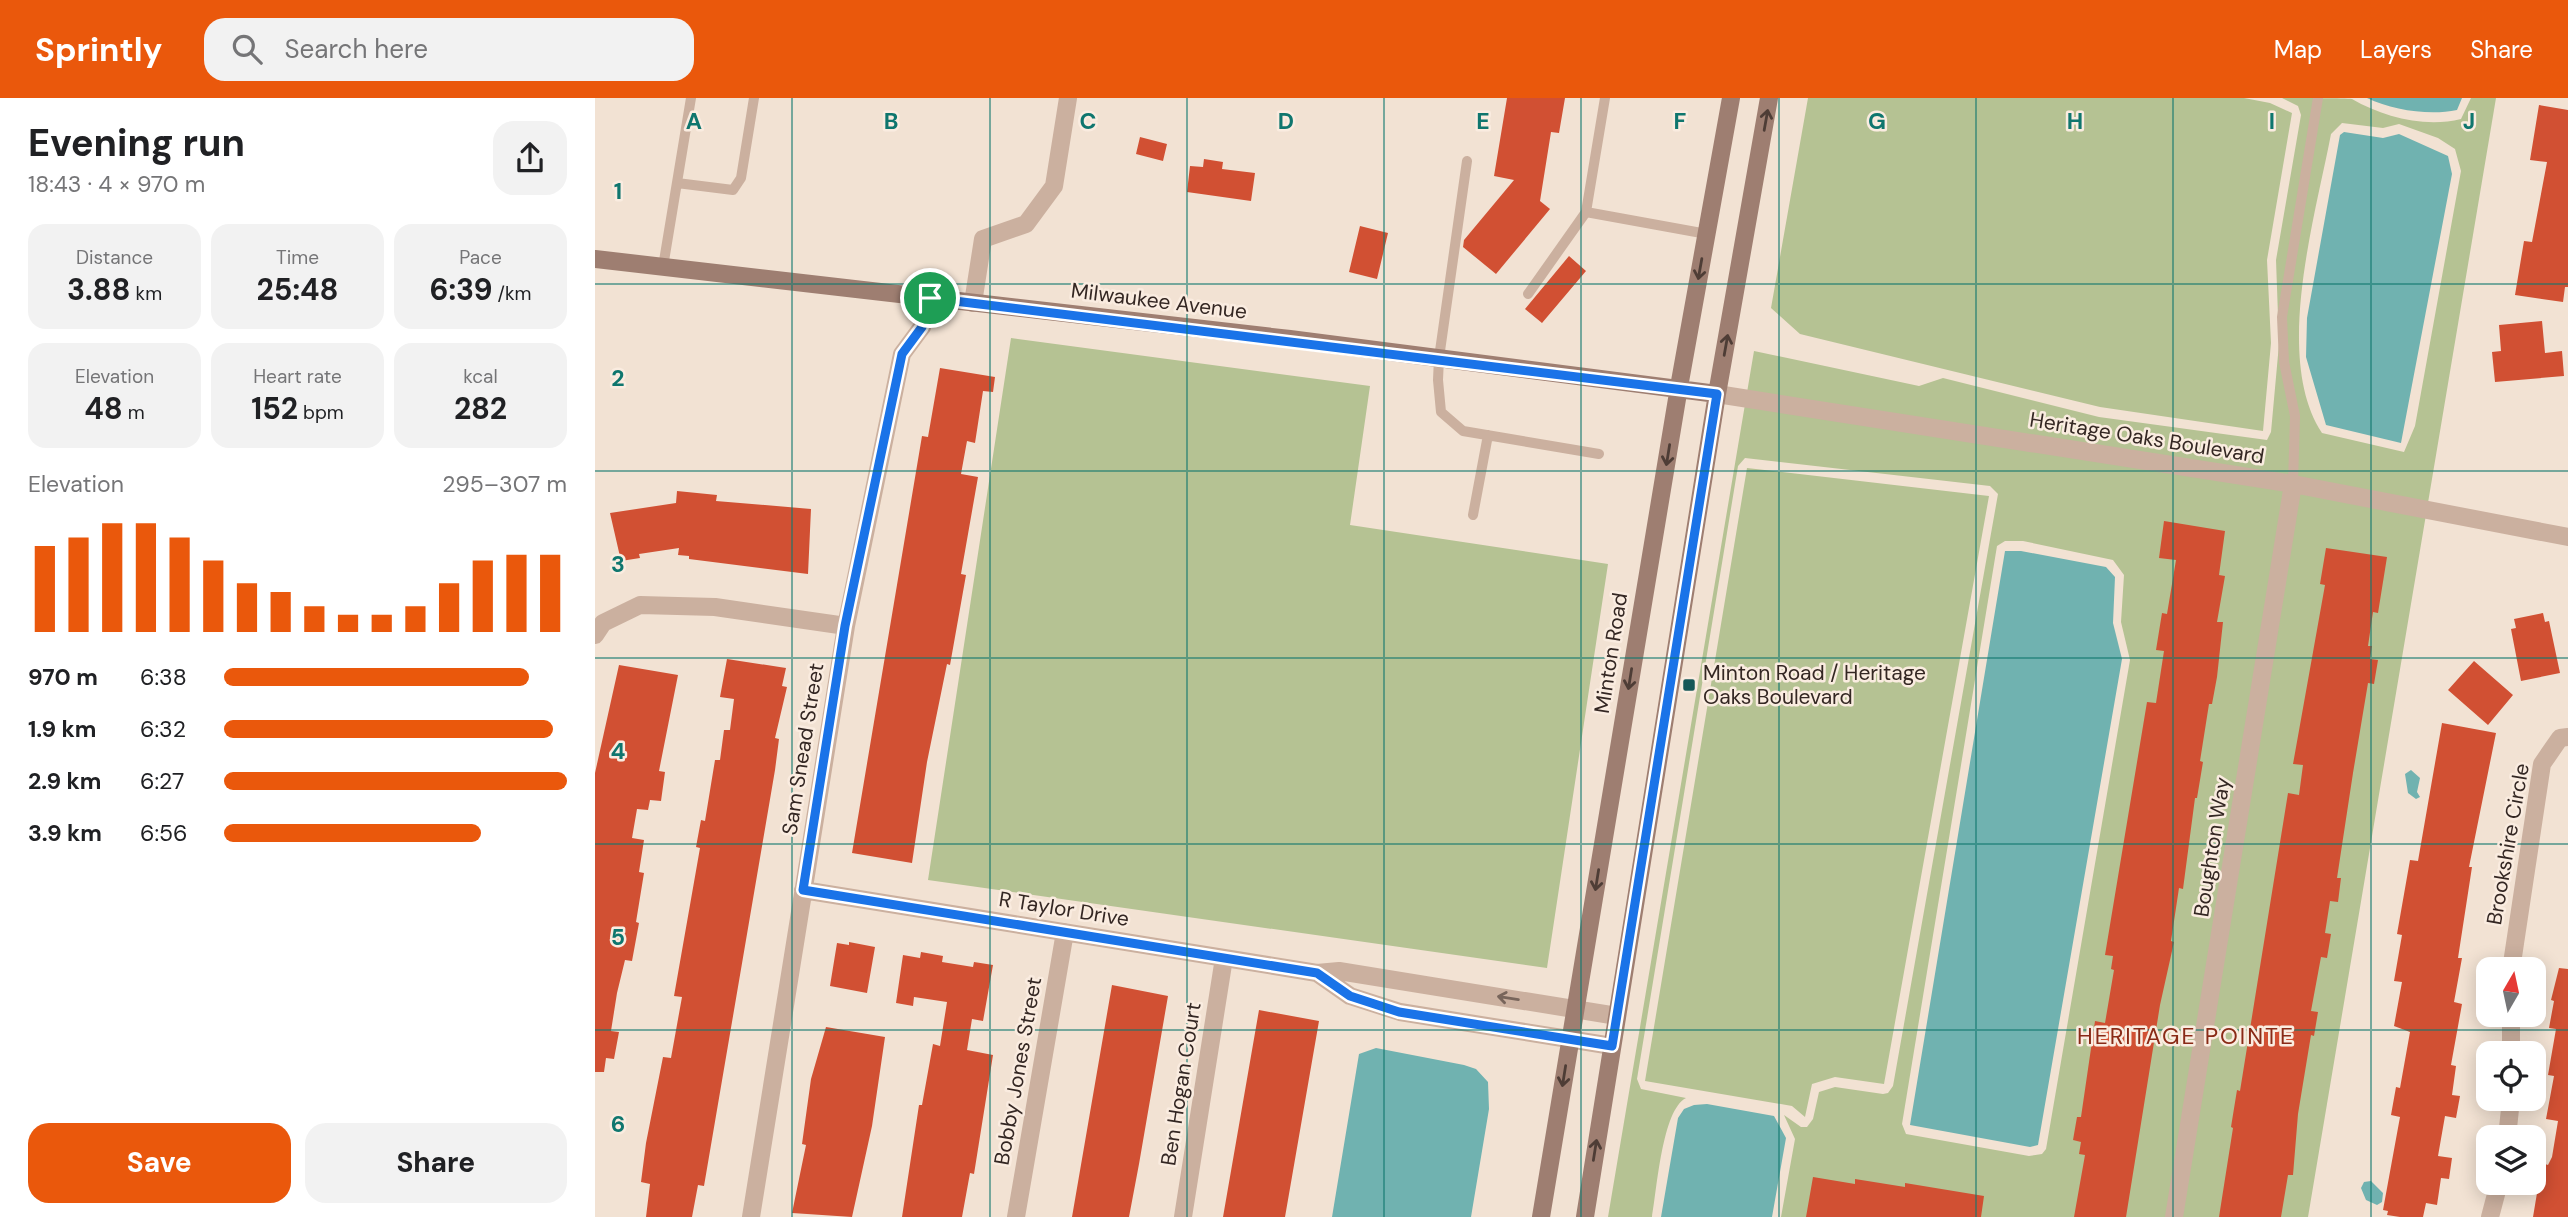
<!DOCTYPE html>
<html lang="en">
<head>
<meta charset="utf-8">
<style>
	body { margin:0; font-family:"DM Sans",sans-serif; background:#f2f2f2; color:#202124; height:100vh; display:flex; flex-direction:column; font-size:26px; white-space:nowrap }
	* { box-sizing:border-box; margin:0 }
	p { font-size:23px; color:#757577 }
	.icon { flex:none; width:38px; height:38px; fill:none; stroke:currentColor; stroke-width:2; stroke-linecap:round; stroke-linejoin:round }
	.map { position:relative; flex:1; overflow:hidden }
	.drawer { display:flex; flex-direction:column; background:#fff; width:595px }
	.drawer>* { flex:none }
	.needle { width:46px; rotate:9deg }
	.fabs { position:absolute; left:1881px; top:859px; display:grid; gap:14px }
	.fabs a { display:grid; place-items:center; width:70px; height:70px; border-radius:14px; background:#fff; box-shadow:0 4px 18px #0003; font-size:35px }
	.pin { position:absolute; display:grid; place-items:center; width:60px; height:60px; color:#fff; margin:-30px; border:4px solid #fff; border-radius:50%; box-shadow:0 2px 7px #0007 }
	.round { display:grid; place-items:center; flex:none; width:74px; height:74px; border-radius:21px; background:#f2f2f2 }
	.head { display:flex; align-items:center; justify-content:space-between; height:119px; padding:0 28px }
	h1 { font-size:38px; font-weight:700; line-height:52px }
	.stats { display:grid; grid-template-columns:repeat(3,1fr); gap:10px; height:119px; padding:7px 28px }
	.stats div { display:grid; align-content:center; border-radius:18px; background:#f2f2f2; text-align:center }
	.stats b { font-size:30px; font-weight:700 }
	.stats small { font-size:19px; font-weight:400 }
	.stats p { font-size:19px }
	.chart { height:196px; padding:14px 28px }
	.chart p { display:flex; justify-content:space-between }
	.chart svg { width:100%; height:126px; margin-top:7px; stroke:#ea580c; stroke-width:6 }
	.button { display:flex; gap:14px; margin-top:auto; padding:14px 28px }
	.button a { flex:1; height:80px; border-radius:21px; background:#ea580c; color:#fff; font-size:28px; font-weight:700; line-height:80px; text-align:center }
	.button a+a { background:#f2f2f2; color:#202124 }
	ul { padding:0 28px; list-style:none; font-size:23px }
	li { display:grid; grid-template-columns:112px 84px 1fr; align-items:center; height:52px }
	li i { height:18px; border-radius:9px; background:#ea580c }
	header { display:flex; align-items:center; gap:42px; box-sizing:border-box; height:98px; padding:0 35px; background:#ea580c; color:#fff }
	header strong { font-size:33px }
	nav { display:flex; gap:38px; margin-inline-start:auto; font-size:24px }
	.search { width:490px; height:63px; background:#f2f2f2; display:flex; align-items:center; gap:18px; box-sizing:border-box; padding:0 24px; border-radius:21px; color:#757577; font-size:26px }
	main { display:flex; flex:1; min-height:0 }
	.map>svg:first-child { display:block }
	.green { fill:#b5c293; fill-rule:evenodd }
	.water { fill:#70b2b0 }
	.building { fill:#d15033 }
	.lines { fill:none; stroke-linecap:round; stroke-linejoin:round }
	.lane { stroke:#cbb09f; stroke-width:10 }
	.street { stroke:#cbb09f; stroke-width:18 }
	.secondary { stroke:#9e7e71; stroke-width:18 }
	.oneway { stroke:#4e3d36 }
	.oneway2 { stroke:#78655b }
	.route-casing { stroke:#fff; stroke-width:14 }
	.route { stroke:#1a73e8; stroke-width:9 }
	.grid { fill:none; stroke:#0f766e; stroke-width:2; stroke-opacity:0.55 }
	.poi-dot { fill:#165858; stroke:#faece0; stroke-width:2.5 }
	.labels { text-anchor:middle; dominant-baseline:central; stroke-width:5; stroke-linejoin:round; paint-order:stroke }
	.street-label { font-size:21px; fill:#342723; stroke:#faece0 }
	.poi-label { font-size:21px; fill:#342723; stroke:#faece0; text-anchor:start }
	.neighbourhood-label { font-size:23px; letter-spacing:2px; fill:#892a16; stroke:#faece0 }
	.grid-label { font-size:23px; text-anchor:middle; font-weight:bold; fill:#0f766e; stroke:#faece0; stroke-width:5; stroke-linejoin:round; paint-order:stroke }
</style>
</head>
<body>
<header>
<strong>Sprintly</strong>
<div class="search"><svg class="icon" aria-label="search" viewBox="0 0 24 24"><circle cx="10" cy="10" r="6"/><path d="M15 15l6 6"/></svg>Search here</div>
<nav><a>Map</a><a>Layers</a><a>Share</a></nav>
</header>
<main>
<section class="drawer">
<div class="head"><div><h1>Evening run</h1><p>18:43 · 4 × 970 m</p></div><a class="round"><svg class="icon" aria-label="share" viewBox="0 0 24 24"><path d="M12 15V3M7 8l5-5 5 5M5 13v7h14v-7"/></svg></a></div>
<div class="stats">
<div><p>Distance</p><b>3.88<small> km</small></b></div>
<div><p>Time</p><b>25:48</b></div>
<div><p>Pace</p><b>6:39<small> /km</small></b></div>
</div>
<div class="stats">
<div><p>Elevation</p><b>48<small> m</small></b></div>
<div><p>Heart rate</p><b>152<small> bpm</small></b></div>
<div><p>kcal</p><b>282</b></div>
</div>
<div class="chart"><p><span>Elevation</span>295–307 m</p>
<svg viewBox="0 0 160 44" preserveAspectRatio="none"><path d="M5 44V14M15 44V11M25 44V6M35 44V6M45 44V11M55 44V19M65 44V27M75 44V30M85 44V35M95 44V38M105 44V38M115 44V35M125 44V27M135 44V19M145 44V17M155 44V17"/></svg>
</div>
<ul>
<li><b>970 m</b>6:38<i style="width:89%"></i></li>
<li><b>1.9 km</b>6:32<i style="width:96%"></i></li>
<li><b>2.9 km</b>6:27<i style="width:100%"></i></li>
<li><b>3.9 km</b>6:56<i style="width:75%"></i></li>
</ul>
<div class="button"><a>Save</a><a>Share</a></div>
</section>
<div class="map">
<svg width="1973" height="1119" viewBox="0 0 1973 1119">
	<rect width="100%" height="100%" fill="#f2e2d3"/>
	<path class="green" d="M1213 0H1649L1675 5 1697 15 1672 162 1676 245 1668 333 1505 309 1205 236 1176 210Z
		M1687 0C1700 0 1749 0 1757 1 1788 19 1830 30 1866 21L1876 0H1901L1713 1119H1186L1200 1041 1189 1017 1206 1029H1212L1218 1021 1224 994 1240 989 1288 996 1293 995 1298 988 1403 396 1395 388 1150 360 1143 368 1042 981 1046 991 1091 1000C1067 1012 1062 1092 1057 1119H1013L1159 253 1324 288 1348 280 1504 319 1672 342 1676 334 1684 246 1681 162 1706 17 1703 8ZM1747 25 1788 30 1804 26 1843 40 1860 51 1866 73 1820 328 1809 354 1727 335C1678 260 1720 120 1736 36ZM1410 443H1428L1518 462 1529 477 1526 524 1535 562 1451 1051 1447 1056 1434 1058 1311 1036 1307 1026 1402 448Z
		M416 240 775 288 755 427 1013 466 952 870 333 782Z
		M1152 370 1394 398 1289 986 1240 979 1217 986 1210 1019 1197 1008 1050 983Z"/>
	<path class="water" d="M1772 0H1867L1862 12C1834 18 1798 12 1772 0Z
		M1749 34 1788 40 1804 36 1853 58 1857 76 1806 345 1731 327 1711 259 1712 220 1745 37Z
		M1410 453H1426L1511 469 1520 479 1518 525 1527 561 1443 1047 1435 1049 1315 1027Z
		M1816 672 1825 680 1822 694 1825 699 1821 701 1813 695 1810 676Z
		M781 950 869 967 881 971 893 984 894 1011 876 1119H737L764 956Z
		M1099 1007 1112 1006 1179 1018 1191 1040 1177 1119H1066L1083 1020 1089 1011Z
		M1776 1083 1788 1095 1787 1104 1782 1107 1771 1102 1766 1090 1769 1084Z"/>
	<path class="building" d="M912 0H970L964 35 956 34 945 103 955 111 901 176 868 149 869 142 919 82 899 78Z
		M1944 7 1973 12V189H1970L1968 204 1920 197 1929 143 1937 144 1952 64 1935 62Z
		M545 39 572 46 568 63 541 56Z
		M609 61 628 64 627 71 660 75 656 103 592 94 595 68 608 69Z
		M765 128 793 135 782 181 754 174Z
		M974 158 991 173 947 225 930 211Z
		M1947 223 1950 255 1967 253 1969 278 1900 284 1897 254 1906 253 1904 227Z
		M345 270 400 279 398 294 388 293 380 345 372 343 366 376 383 379 366 476 371 477 355 567 352 566 332 664 317 765 257 755 327 338 333 339Z
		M82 393 122 397 121 403 216 411 213 476 94 461V458L83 457 84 450 44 456 45 460 26 463 15 415 81 405Z
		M1569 423 1630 433 1624 477 1630 478 1622 524H1628L1622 579 1617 606H1614L1605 663 1608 664 1602 700H1600L1588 791 1584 790 1576 843 1579 844 1565 907 1531 1119H1479L1490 1057 1484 1056 1486 1044 1478 1042 1482 1019H1486L1500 923 1510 925 1519 872 1516 871 1518 858 1510 857 1552 604 1561 605 1569 553 1561 552 1567 515 1572 516 1581 462 1564 460Z
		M1731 450 1792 459 1783 515 1778 514 1773 548H1777L1775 561 1783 562 1779 586 1773 585 1758 675 1742 780H1746L1743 804 1735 803 1730 835 1736 836 1732 860 1726 859 1716 913 1723 914 1719 938 1716 937 1703 1016 1698 1077H1693L1686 1119H1624L1638 1030 1636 1029 1642 992 1645 993 1693 695 1704 697 1708 667 1698 666 1730 487 1725 486Z
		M1948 515 1950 524 1954 523 1965 575 1926 583 1916 531 1921 530 1919 521Z
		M132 561 191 570 187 588 192 589 180 640 184 641 180 672 109 1088 103 1087 97 1119H51L55 1086 46 1084 51 1045 68 959 76 960 87 899 79 898 105 750 101 749 106 722 110 723 120 662H125L129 632H135L139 601 125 599Z
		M1879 563 1918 597 1893 627 1853 592Z
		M24 567 83 577 64 673 70 674 66 703 55 702 53 712 42 711 37 740 49 742 44 774 49 775 41 824 44 825 37 863 30 862 22 895 16 933 24 934 19 961 11 960 9 974H0V675Z
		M1847 625 1901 635 1874 769H1877L1863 860H1867L1859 904 1867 906 1856 967 1861 968 1857 997 1865 998 1861 1020 1850 1018 1843 1058 1857 1060 1854 1081 1846 1080 1842 1107 1831 1105 1828 1119H1805L1792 1117 1793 1113 1788 1112 1805 1019 1796 1017 1801 989 1805 990 1815 934 1799 928 1807 884 1799 883 1807 837 1802 836 1815 762 1823 763Z
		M254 844 280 849 272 895 235 888 242 845 254 847Z
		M326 854 348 858 347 864 378 869 379 864 398 867 388 923 377 921 372 952 398 957 379 1076 375 1075 367 1119H307L324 1007H327L338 946 345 948 352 904 319 899 318 908 301 905 308 857 325 860Z
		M1964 870 1973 871V1119H1938L1947 1065 1953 1067 1957 1059 1963 1023 1951 1021 1959 978 1953 977 1961 931 1954 930 1959 903 1956 902Z
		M517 887 573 898 544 1066 534 1119H477Z
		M664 912 724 923 690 1119H628Z
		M231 929 290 939 277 1028 257 1119 197 1115 211 1047 207 1046 216 981Z
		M1218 1079 1260 1086V1081L1310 1089V1085L1389 1098 1386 1119H1211Z"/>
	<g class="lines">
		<path class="lane" d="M1010 0 991 114 1112 136
			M872 63 844 260 843 282 846 314 868 333 1004 356
			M82 85 138 92 146 80 159 0
			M68 169 96 0
			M933 196 991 114
			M1698 386 1700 318 1689 264 1687 219 1723 0
			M878 417 893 337"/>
		<path class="street" d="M378 205 388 141 431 126 459 88 473 0
			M1122 296 1698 386 1973 439
			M0 537 8 525 45 507 120 509 251 528
			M208 792 722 875 744 873 1022 918
			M1916 872 1947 666 1965 640 1973 639
			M722 875 755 898 805 914 1017 948
			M1916 956V917
			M1912 1040 1916 1001
			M156 1119 251 528 307 256 327 229 335 200
			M421 1119 470 834
			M588 1119 629 860
			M1579 1119 1698 386
			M1895 1119 1904 1085"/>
		<path class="secondary" d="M0 161 695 241 1122 296
			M946 1119 1084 289 1136 0
			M990 1119 1122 296 1174 0"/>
	</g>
	<defs><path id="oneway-shaft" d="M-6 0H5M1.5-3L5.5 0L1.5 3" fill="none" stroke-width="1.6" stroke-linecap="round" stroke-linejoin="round" transform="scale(1.75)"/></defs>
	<g class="oneway">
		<use href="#oneway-shaft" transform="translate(1171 22) rotate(-80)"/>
		<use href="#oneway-shaft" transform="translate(1105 171) rotate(100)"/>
		<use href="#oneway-shaft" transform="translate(1131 247) rotate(-80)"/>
		<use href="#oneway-shaft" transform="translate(1073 357) rotate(99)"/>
		<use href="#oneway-shaft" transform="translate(1035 581) rotate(99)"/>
		<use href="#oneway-shaft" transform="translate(1002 782) rotate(99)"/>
		<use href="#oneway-shaft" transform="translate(969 978) rotate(99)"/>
		<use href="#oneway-shaft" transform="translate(1000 1052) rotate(-81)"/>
	</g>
	<use class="oneway2" href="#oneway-shaft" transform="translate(913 900) rotate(-171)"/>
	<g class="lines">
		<g class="route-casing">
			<path id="route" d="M335 200 1122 296 1017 948 804 914 755 898 722 875 208 792 250 528 307 256 327 229Z"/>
		</g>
		<use href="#route" class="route"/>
	</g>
	<path class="grid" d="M197 0V1119M395 0V1119M592 0V1119M789 0V1119M986 0V1119M1184 0V1119M1381 0V1119M1578 0V1119M1776 0V1119M0 186H1973M0 373H1973M0 560H1973M0 746H1973M0 932H1973"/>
	<rect class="poi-dot" x="1087" y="580" width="14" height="14" rx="3.5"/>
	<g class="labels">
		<g class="street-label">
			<text transform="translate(564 203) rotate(7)">Milwaukee Avenue</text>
			<text transform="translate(1552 340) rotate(9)">Heritage Oaks Boulevard</text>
			<text transform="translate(1016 555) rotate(-81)">Minton Road</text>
			<text transform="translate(208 651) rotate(-81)">Sam Snead Street</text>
			<text transform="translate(1913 746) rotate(-80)">Brookshire Circle</text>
			<text transform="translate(1617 749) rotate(-81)">Boughton Way</text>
			<text transform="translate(469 811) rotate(9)">R Taylor Drive</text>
			<text transform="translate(423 973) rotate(-80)">Bobby Jones Street</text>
			<text transform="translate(586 986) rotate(-81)">Ben Hogan Court</text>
		</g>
		<g class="poi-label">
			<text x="1108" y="575">Minton Road / Heritage<tspan x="1108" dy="24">Oaks Boulevard</tspan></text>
		</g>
		<g class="neighbourhood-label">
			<text x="1591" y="938">HERITAGE POINTE</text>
		</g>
	</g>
	<g class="grid-label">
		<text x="99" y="31">A</text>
		<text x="296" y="31">B</text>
		<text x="493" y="31">C</text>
		<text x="691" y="31">D</text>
		<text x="888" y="31">E</text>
		<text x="1085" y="31">F</text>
		<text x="1282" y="31">G</text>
		<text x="1480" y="31">H</text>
		<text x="1677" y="31">I</text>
		<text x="1874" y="31">J</text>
		<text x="23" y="101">1</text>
		<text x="23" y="288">2</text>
		<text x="23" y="474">3</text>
		<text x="23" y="661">4</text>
		<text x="23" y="847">5</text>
		<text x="23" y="1034">6</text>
	</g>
</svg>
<div class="fabs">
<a><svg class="needle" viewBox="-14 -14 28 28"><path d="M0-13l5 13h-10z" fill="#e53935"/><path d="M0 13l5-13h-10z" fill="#757577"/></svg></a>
<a><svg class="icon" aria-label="locate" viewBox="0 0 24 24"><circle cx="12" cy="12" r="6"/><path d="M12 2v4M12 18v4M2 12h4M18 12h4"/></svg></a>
<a><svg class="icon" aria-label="layers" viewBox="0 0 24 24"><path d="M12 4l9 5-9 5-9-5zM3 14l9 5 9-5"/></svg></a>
</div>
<div class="pin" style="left:335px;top:200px;background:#1e9e55"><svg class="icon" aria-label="arrive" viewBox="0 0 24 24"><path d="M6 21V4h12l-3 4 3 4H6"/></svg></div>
</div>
</main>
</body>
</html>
